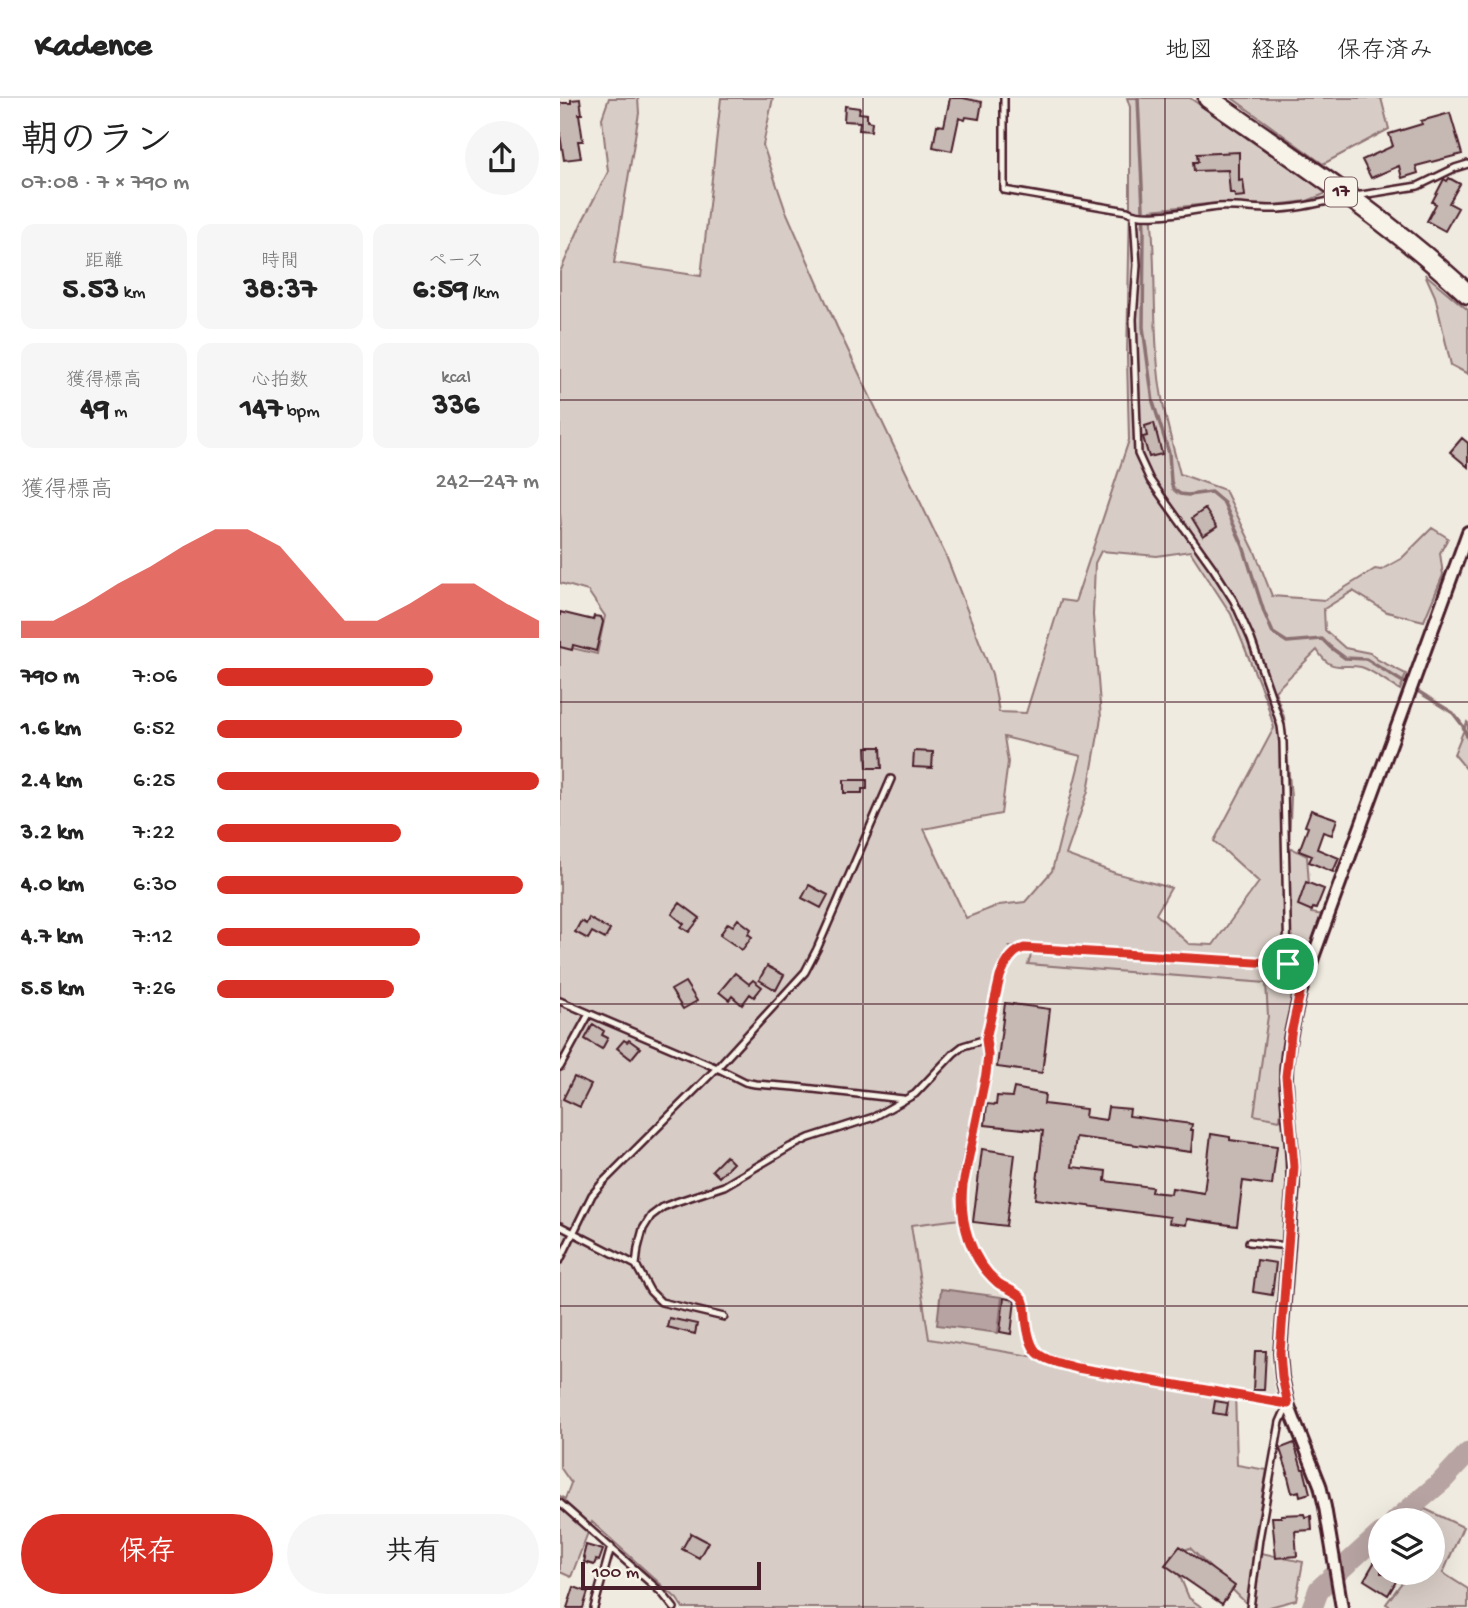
<!DOCTYPE html>
<html lang="ja">
<head>
<meta charset="utf-8">
<style>
	body { margin:0; font-family:"Gochi Hand","Klee One",sans-serif; background:#f6f6f6; color:#222; height:100vh; display:flex; flex-direction:column; font-size:26px; white-space:nowrap }
	* { box-sizing:border-box; margin:0 }
	p { font-size:23px; color:#767676 }
	.icon { flex:none; width:38px; height:38px; fill:none; stroke:currentColor; stroke-width:2; stroke-linecap:round; stroke-linejoin:round }
	.map { position:relative; flex:1; overflow:hidden }
	.side { display:flex; flex-direction:column; background:#fff; width:560px }
	.side>* { flex:none }
	.controls { position:absolute; left:808px; top:1410px; display:grid; gap:14px }
	.controls a { display:grid; place-items:center; width:77px; height:77px; border-radius:50%; background:#fff; box-shadow:0 7px 28px #0002; font-size:35px }
	.scale { position:absolute; left:21px; bottom:18px; width:180px; box-sizing:border-box; padding-left:7px; border:4px solid #4a1f2b; border-top:0; font-size:19px; line-height:24px; white-space:nowrap; color:#4a1f2b; -webkit-text-stroke:5px #f7f3e8; paint-order:stroke }
	.pin { position:absolute; display:grid; place-items:center; width:60px; height:60px; color:#fff; margin:-30px; border:4px solid #fff; border-radius:50%; box-shadow:0 2px 7px #0007 }
	.round { display:grid; place-items:center; flex:none; width:74px; height:74px; border-radius:37px; background:#f6f6f6 }
	.summary { display:flex; align-items:center; justify-content:space-between; height:119px; padding:0 21px }
	h1 { font-size:38px; font-weight:700; line-height:52px }
	.figures { display:grid; grid-template-columns:repeat(3,1fr); gap:10px; height:119px; padding:7px 21px }
	.figures div { display:grid; align-content:center; border-radius:14px; background:#f6f6f6; text-align:center }
	.figures b { font-size:30px; font-weight:700 }
	.figures small { font-size:19px; font-weight:400 }
	.figures p { font-size:19px }
	.chart { height:196px; padding:14px 21px }
	.chart p { display:flex; justify-content:space-between }
	.chart svg { width:100%; height:126px; margin-top:7px; fill:#d93025; opacity:.7 }
	.primary-button { display:flex; gap:14px; margin-top:auto; padding:14px 21px }
	.primary-button a { flex:1; height:80px; border-radius:42px; background:#d93025; color:#fff; font-size:28px; font-weight:700; line-height:80px; text-align:center }
	.primary-button a+a { background:#f6f6f6; color:#222 }
	ul { padding:0 21px; list-style:none; font-size:23px }
	li { display:grid; grid-template-columns:112px 84px 1fr; align-items:center; height:52px }
	li i { height:18px; border-radius:9px; background:#d93025 }
	header { display:flex; align-items:center; gap:42px; box-sizing:border-box; height:98px; padding:0 35px; background:#fff; border-bottom:2px solid #e0e0e0 }
	header strong { font-size:33px }
	nav { display:flex; gap:38px; margin-inline-start:auto; font-size:24px }
	main { display:flex; flex:1; min-height:0 }
	.map>svg:first-child { display:block }
	.built { fill:#e3dcd2 }
	.green { fill:#d8cdc6; stroke:#917678; stroke-width:2; fill-rule:evenodd }
	.water { fill:#b7a4a2; stroke:#8b6f72; stroke-width:2 }
	.lines { fill:none; stroke-linecap:round; stroke-linejoin:round }
	.stream { stroke:#8b6f72; stroke-width:3.5 }
	.river { stroke:#b7a4a2; stroke-width:21 }
	.building { fill:#c6b8b3; stroke:#4a1f2b; stroke-width:2 }
	.lane-casing { stroke:#4a1f2b; stroke-width:10 }
	.street-casing { stroke:#4a1f2b; stroke-width:16 }
	.primary-casing { stroke:#4a1f2b; stroke-width:23 }
	.lane { stroke:#f7f3e8; stroke-width:5 }
	.street { stroke:#f7f3e8; stroke-width:10 }
	.primary { stroke:#f7f3e8; stroke-width:18 }
	.route-casing { stroke:#fff; stroke-width:14 }
	.route { stroke:#d93025; stroke-width:9 }
	.grid { fill:none; stroke:#4a1f2b; stroke-width:2; stroke-opacity:0.55 }
	.labels { text-anchor:middle; dominant-baseline:central; stroke-width:5; stroke-linejoin:round; paint-order:stroke }
	.shield { fill:#f7f3e8; stroke:#7e5f64; stroke-width:2 }
	.shield-label { font-size:18px; font-weight:bold; fill:#4a1f2b }
</style>
</head>
<body>
<header>
<strong>Kadence</strong>
<nav><a>地図</a><a>経路</a><a>保存済み</a></nav>
</header>
<main>
<section class="side">
<div class="summary"><div><h1>朝のラン</h1><p>07:08 · 7 × 790 m</p></div><a class="round"><svg class="icon" aria-label="share" viewBox="0 0 24 24"><path d="M12 15V3M7 8l5-5 5 5M5 13v7h14v-7"/></svg></a></div>
<div class="figures">
<div><p>距離</p><b>5.53<small> km</small></b></div>
<div><p>時間</p><b>38:37</b></div>
<div><p>ペース</p><b>6:59<small> /km</small></b></div>
</div>
<div class="figures">
<div><p>獲得標高</p><b>49<small> m</small></b></div>
<div><p>心拍数</p><b>147<small> bpm</small></b></div>
<div><p>kcal</p><b>336</b></div>
</div>
<div class="chart"><p><span>獲得標高</span>242–247 m</p>
<svg viewBox="0 0 160 44" preserveAspectRatio="none"><path d="M0 44V38L10 38L20 32L30 25L40 19L50 12L60 6L70 6L80 12L90 25L100 38L110 38L120 32L130 25L140 25L150 32L160 38V44z"/></svg>
</div>
<ul>
<li><b>790 m</b>7:06<i style="width:67%"></i></li>
<li><b>1.6 km</b>6:52<i style="width:76%"></i></li>
<li><b>2.4 km</b>6:25<i style="width:100%"></i></li>
<li><b>3.2 km</b>7:22<i style="width:57%"></i></li>
<li><b>4.0 km</b>6:30<i style="width:95%"></i></li>
<li><b>4.7 km</b>7:12<i style="width:63%"></i></li>
<li><b>5.5 km</b>7:26<i style="width:55%"></i></li>
</ul>
<div class="primary-button"><a>保存</a><a>共有</a></div>
</section>
<div class="map">
<svg width="908" height="1510" viewBox="0 0 908 1510">
	<rect width="100%" height="100%" fill="#f0ebe0"/>
	<filter id="ink" filterUnits="userSpaceOnUse"><feTurbulence type="fractalNoise" baseFrequency=".0143" numOctaves="2"/><feDisplacementMap in="SourceGraphic" scale="14" xChannelSelector="R" yChannelSelector="G"/><feConvolveMatrix kernelMatrix="1 2 1 2 8 2 1 2 1" color-interpolation-filters="sRGB"/></filter>
	<g filter="url(#ink)">
		<path class="built" d="M467 853 721 870 718 970 726 1081 710 1263 715 1294 709 1299 368 1241 351 1126 400 1121 410 1060 429 976 430 944 444 876 458 857Z"/>
		<path class="green" d="M49 0H78L79 15 54 165 141 178 161 0H213L203 47 225 111 277 229 386 458 432 576 439 614 466 615 501 502 515 504 569 342 567 259 570 105V9L567 0H630L767 95 747 103 714 107 657 105 591 112C596 165 593 218 598 270 601 306 611 341 620 376L665 392 695 454 712 498 765 502 815 471 821 472 841 461 872 430 888 440 880 455 883 477 864 523 827 514 793 493 764 511 765 532 785 550 810 555 818 562 846 576 840 592C830 586 812 572 801 569 780 565 772 576 757 552L715 593 724 619 731 699 729 749 747 758 751 815 764 817 743 876 732 899 720 1022 694 1017 708 918 706 885 468 866 475 846 450 849 458 857 444 876 430 944 429 976 410 1060 400 1121 351 1127 369 1241 675 1292 677 1367 707 1372 692 1453 743 1464 736 1502 706 1510H691L630 1450 611 1457 629 1500 643 1510H123L117 1501 32 1424 11 1479 0 1474V1398L5 1401 11 1385 0 1369V547L37 556 45 518 28 493 0 485V428L1 427 0 415V174L22 124 48 74 42 20ZM541 453 597 458 630 453 671 516 706 602 714 630 654 743 699 784 653 847 629 846 596 816 611 790 555 775 506 757 528 693 541 620 533 517 535 465ZM444 639 521 658 492 773 465 804 439 807 406 820 364 731 441 716 448 664Z
			M672 0H821L829 31 763 66Z
			M865 176 908 212V276L891 267 875 198Z
			M907 624 908 625V673L894 656Z
			M865 1411 903 1429 883 1475 908 1491V1510H833L826 1506 849 1475H873V1423H849Z"/>
		<path class="water" d="M381 1191 442 1199 438 1235 377 1227Z"/>
		<g class="lines">
			<path class="stream" d="M578 0 584 133 583 229 593 304 609 355 611 383 613 391 620 396 628 397 651 394 664 405 683 448 704 514 713 535 727 544 762 541 770 549 785 560 806 561 893 615 903 628 908 641"/>
			<path class="river" d="M835 1423 882 1383 908 1355
				M752 1510 759 1491 821 1435"/>
		</g>
		<path class="building" d="M390 0H403L422 4 419 21 406 19 405 22 399 20 392 53 373 49 377 27 384 28Z
			M20 1 22 16H19L23 43H18L21 60 4 62 0 37V5H11V2Z
			M285 8 300 10 299 15 307 16V23L312 24 311 33 299 32 300 24 284 23Z
			M890 15 902 56 856 68 858 75 842 80 839 68 811 80 802 62 833 48 829 36 862 26 861 23Z
			M679 54V83L683 82 685 98 675 99 674 95H670L668 72 634 73 633 64H638L637 56Z
			M889 80 900 86 889 105 898 110 885 133 867 123 876 106 872 104 884 81 887 83Z
			M594 325 602 356 589 359 583 339 587 338 585 328Z
			M902 340 908 345V369L890 354Z
			M645 411 657 429 643 438 632 420Z
			M0 514 33 522 34 518 41 519 43 524 36 553 13 547 12 552 0 549Z
			M306 649H321L322 670H307Z
			M354 653 373 654 372 670 353 669Z
			M284 682H307V691H302V695H284Z
			M751 712 777 721 772 737 763 734 757 751 779 760 773 774 749 764 752 758 739 753 748 729 745 728Z
			M746 784 764 791 756 811 753 810 752 813 738 807Z
			M249 787 268 797 261 810 242 800Z
			M120 805 140 820 129 834 121 829 124 826 112 816Z
			M29 820 50 832 45 841 32 834 28 841 15 834 21 823 26 826Z
			M178 821 191 831 188 836 192 839 182 852 160 837 168 825 173 828Z
			M207 868 224 877 216 892 199 882Z
			M175 875 189 886 193 882 202 889 194 899 190 896 182 907 172 898 169 902 159 894Z
			M125 884 137 903 123 911 111 892Z
			M445 905 490 911 482 975 437 969Z
			M33 926 44 933 42 937 48 940 42 951 25 941Z
			M64 942 67 944 69 942 80 950 71 961 57 950Z
			M14 979 31 987 20 1009 3 1001Z
			M454 990 485 996 484 1006 526 1011 525 1019 546 1022 548 1009 570 1011 569 1018 632 1026 631 1032H633L631 1054 516 1039 512 1069 546 1073 545 1083 592 1089 591 1094 611 1096 612 1090 644 1095 651 1036 670 1039V1042L717 1048 712 1087 683 1083 677 1128 627 1121 626 1127 609 1125 610 1119 475 1101 483 1033 425 1027 427 1006 436 1007 437 998 452 999Z
			M422 1051 455 1056 446 1128 413 1124Z
			M166 1058 173 1065 159 1079 152 1072Z
			M697 1162 716 1165 712 1197 693 1194Z
			M444 1200 455 1202 451 1236 440 1234Z
			M109 1220 137 1226 135 1236 107 1229Z
			M695 1253H706L704 1292H693Z
			M655 1303 668 1305 666 1317 653 1315Z
			M734 1345 742 1371H744L750 1395 740 1398 739 1393 732 1395 727 1375H728L720 1351 721 1350Z
			M744 1416 745 1419 751 1418 752 1432 735 1433 737 1458 716 1460 712 1419H721V1417Z
			M131 1435 148 1444 139 1460 122 1451Z
			M26 1447 43 1452 39 1463 36 1462 34 1467 24 1464 25 1460 23 1459Z
			M620 1448 675 1488 662 1506 605 1467Z
			M821 1453V1475H841L828 1497 804 1482Z
			M14 1489 28 1494 23 1510H7Z"/>
		<g class="lines">
			<g class="lane-casing">
				<path id="lane" d="M444 0V92L567 113C585 124 636 111 658 109 676 108 694 111 712 111 736 111 759 105 782 100
					M795 98 858 88 895 70 908 66
					M574 117 577 167 573 221 578 356 590 382 653 470 674 503 691 541 713 603 721 628 723 644 728 866 738 892
					M0 903 157 970 185 984 195 986 235 989 343 1001
					M426 941C432 997 402 1049 401 1105 401 1127 411 1152 424 1170 428 1177 436 1184 443 1188 449 1192 457 1195 461 1200 466 1205 465 1214 466 1220 470 1261 482 1260 517 1270L728 1306 720 1324 699 1441 690 1510
					M0 969 29 916
					M0 1128 76 1167
					M689 1144 728 1148
					M0 1162 32 1097 43 1084 157 970 245 874 257 851 331 681
					M164 1219 101 1204 90 1193 76 1167 78 1150 83 1131 91 1118 103 1109 116 1104 164 1088 230 1049 249 1040 314 1019 355 996 394 955 403 948 426 941 440 879C444 868 452 853 464 850L728 866
					M0 1405 102 1495 114 1510
					M34 1510 51 1449"/>
			</g>
			<g class="street-casing">
				<path id="street" d="M782 1510 765 1409 760 1387 728 1306 722 1279 720 1255 733 1088C734 1052 727 1016 726 980 726 951 734 922 740 895L908 434"/>
			</g>
			<g class="primary-casing">
				<path id="primary" d="M648 0C737 62 829 122 908 196"/>
			</g>
			<use href="#lane" class="lane"/>
			<use href="#street" class="street"/>
			<use href="#primary" class="primary"/>
		</g>
	</g>
	<g class="lines" filter="url(#ink)">
		<g class="route-casing">
			<path id="route" d="M464 850 728 866 740 895 731 936 726 978 734 1069 720 1255 722 1279 728 1306 517 1270C481 1260 470 1261 466 1220 465 1213 466 1204 461 1199 455 1193 445 1190 438 1185 410 1161 399 1123 403 1087L426 976 428 957 426 941 440 879C444 868 452 853 464 850Z"/>
		</g>
		<use href="#route" class="route"/>
	</g>
	<path class="grid" d="M303 0V1510M605 0V1510M0 302H908M0 604H908M0 906H908M0 1208H908"/>
	<g class="labels">
		<rect class="shield" x="765" y="79.5" width="32" height="29" rx="5"/>
		<g class="shield-label">
			<text x="781" y="94">17</text>
		</g>
	</g>
</svg>
<div class="controls">
<a><svg class="icon" aria-label="layers" viewBox="0 0 24 24"><path d="M12 4l9 5-9 5-9-5zM3 14l9 5 9-5"/></svg></a>
</div>
<div class="scale">100 m</div>
<div class="pin" style="left:728px;top:866px;background:#1e9e55"><svg class="icon" aria-label="arrive" viewBox="0 0 24 24"><path d="M6 21V4h12l-3 4 3 4H6"/></svg></div>
</div>
</main>
</body>
</html>
